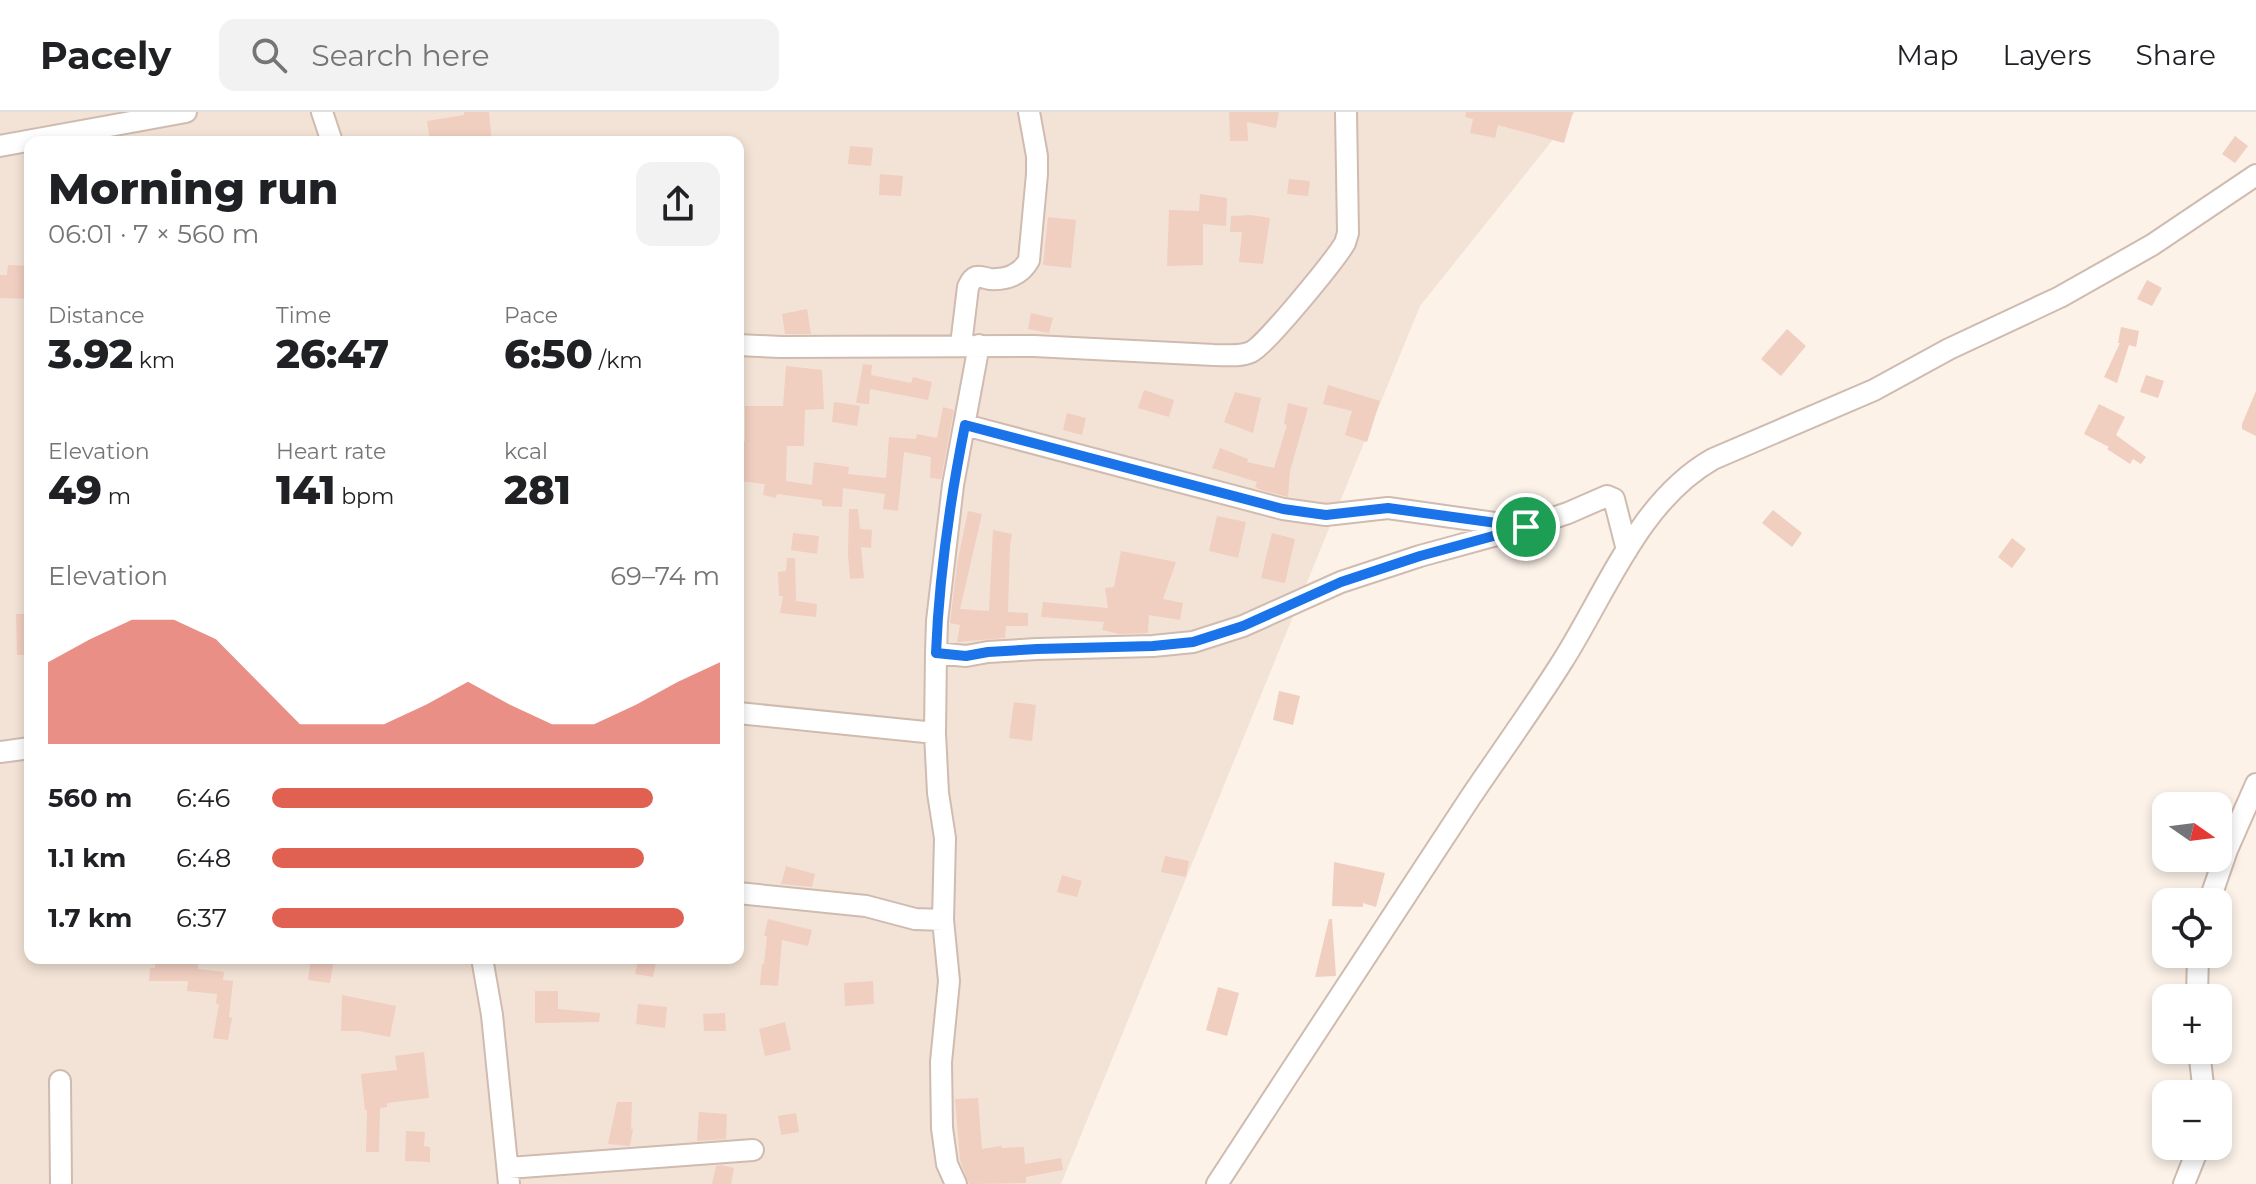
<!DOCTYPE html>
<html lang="en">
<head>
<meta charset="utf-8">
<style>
	body { margin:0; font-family:Montserrat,sans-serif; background:#f2f2f2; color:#202124; height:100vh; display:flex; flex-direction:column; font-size:30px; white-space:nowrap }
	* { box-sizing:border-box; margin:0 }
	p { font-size:26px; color:#757577 }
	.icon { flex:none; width:44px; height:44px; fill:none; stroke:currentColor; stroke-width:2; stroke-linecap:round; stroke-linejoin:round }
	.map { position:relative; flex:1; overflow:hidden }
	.side { position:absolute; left:24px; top:24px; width:720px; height:828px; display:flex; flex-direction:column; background:#fff; border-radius:16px; box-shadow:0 4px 12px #0003 }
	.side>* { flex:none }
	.needle { width:52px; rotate:104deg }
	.buttons { position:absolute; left:2152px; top:680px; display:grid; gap:16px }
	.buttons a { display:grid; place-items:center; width:80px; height:80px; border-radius:16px; background:#fff; box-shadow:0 4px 12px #0003; font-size:40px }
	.pin { position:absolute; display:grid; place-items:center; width:68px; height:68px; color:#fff; margin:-34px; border:4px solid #fff; border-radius:50%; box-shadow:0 2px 8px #0007 }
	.round { display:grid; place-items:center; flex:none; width:84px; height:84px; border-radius:16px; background:#f2f2f2 }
	.overview { display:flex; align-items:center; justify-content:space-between; height:136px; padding:0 24px }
	h1 { font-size:44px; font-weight:800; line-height:60px }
	.metrics { display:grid; grid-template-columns:repeat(3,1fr); gap:12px; height:136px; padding:8px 24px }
	.metrics div { display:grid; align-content:center }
	.metrics b { font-size:40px; font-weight:800 }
	.metrics small { font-size:22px; font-weight:400 }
	.metrics p { font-size:22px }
	.chart { height:224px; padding:16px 24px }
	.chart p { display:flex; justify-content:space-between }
	.chart svg { width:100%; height:144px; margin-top:8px; fill:#e06152; opacity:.7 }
	ul { padding:0 24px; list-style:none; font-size:26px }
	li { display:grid; grid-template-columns:128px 96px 1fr; align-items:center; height:60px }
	li i { height:20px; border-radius:10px; background:#e06152 }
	header { display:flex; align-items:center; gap:48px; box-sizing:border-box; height:112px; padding:0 40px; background:#fff; border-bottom:2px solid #e0e0e0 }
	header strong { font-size:38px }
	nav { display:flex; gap:44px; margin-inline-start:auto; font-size:28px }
	.search { width:560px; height:72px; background:#f2f2f2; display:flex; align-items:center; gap:20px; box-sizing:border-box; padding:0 28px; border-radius:16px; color:#757577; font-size:30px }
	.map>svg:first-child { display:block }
	.residential { fill:#f3e3d6; fill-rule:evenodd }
	.building { fill:#f0cec0 }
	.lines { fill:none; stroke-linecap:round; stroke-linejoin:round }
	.minor-casing { stroke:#cfbbb0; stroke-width:24 }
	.minor { stroke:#fff; stroke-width:20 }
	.route-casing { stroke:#fff; stroke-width:16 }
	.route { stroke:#1a73e8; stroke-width:10 }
</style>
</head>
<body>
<header>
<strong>Pacely</strong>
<div class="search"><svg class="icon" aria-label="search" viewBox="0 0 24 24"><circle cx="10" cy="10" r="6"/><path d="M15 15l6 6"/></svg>Search here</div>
<nav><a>Map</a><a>Layers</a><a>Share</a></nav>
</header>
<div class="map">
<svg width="2256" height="1072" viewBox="0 0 2256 1072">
	<rect width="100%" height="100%" fill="#fcf2e8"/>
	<path class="residential" d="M0 0H1575L1420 194 1061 1072H0ZM30 30H738V846H30Z"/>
	<path class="building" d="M464 0H489L492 30H430L427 9 464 3Z
		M1229 0H1279L1276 16 1247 10 1248 29H1230Z
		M1466 0H1573L1564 31 1498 13 1495 26 1470 21 1473 7 1465 5Z
		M2235 24 2248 34 2235 51 2222 42Z
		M850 34 873 36 871 54 848 52Z
		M880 62 903 64 901 84 879 83Z
		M1289 67 1310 69 1308 84 1287 82Z
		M1200 82 1227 86 1226 114 1203 112V153L1167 154 1169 98 1199 99Z
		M1251 103 1270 106 1263 152 1239 150 1242 120H1230L1231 104Z
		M1048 105 1076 108 1071 156 1043 153Z
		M8 153 30 154V187L0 186V163H7Z
		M2147 168 2162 176 2152 194 2137 187Z
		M807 197 811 222H785L782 202Z
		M1031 201 1053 206 1049 221 1028 217Z
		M2121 215 2139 219 2136 235 2129 233 2117 271 2104 265 2120 231H2118Z
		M1787 217 1806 234 1781 264 1761 247Z
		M863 252 872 253 871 263 911 271 913 265 932 270 928 288 870 277 869 292 856 291Z
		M786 254 822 258 824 297 805 298 804 334H787L786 369 812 373 814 350 849 355 848 362 886 366 889 325 916 327 917 322 937 326 943 295 954 298 941 367 930 366 931 345 904 340 898 399 883 397 885 382 843 376 842 395 822 394V388L777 382 776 386 763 383 765 372 740 369 744 343H739V329H745V294H783Z
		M2146 263 2164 269 2158 286 2140 280Z
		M1328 273 1380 289 1367 330 1345 323 1352 299 1323 292Z
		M1144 278 1174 288 1169 305 1138 296Z
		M2256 279V324L2242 317V312Z
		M1235 280 1261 286 1253 321 1224 310Z
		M834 290 860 294 857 314 832 310Z
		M1288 291 1308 296 1290 359 1288 385 1261 378 1255 375 1257 370 1212 356 1220 336 1248 347 1247 350 1274 356 1287 313 1284 312Z
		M2099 292 2125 305 2116 323 2146 345 2141 352 2133 347 2130 352 2107 337 2109 335 2084 322Z
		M1067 301 1086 306 1082 323 1063 318Z
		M849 397H858L860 417 872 418 871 436 861 435 864 466 850 467 848 443Z
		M1773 398 1802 421 1792 435 1762 411Z
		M968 399 982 402 960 497 989 499 993 418 1012 422 1010 434 1008 500 1028 501V514H1006L1005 526 957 530 960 513 950 511 957 452Z
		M1217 404 1246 410 1238 446 1209 439Z
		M793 421 819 424 817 442 791 438Z
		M1272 421 1295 427 1285 471 1261 466Z
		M2012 426 2026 437 2012 456 1998 445Z
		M1121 439 1176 450 1163 487 1183 491 1180 508 1149 503 1148 521 1120 522 1102 518 1104 510 1041 505 1043 490 1108 496 1105 476 1114 475Z
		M787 446H795L796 489 817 492 816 505 780 501 783 484H779L778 460 786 459Z
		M16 502H30V543H17Z
		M1279 579 1300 584 1293 613 1273 608Z
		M1014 590 1036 593 1032 629 1009 626Z
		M1165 744 1189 749 1186 765 1161 760Z
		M1334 750 1385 761 1376 795 1363 791V795L1332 794Z
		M786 754 815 762 812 775 781 772Z
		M1062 763 1082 769 1077 785 1057 780Z
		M768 807 812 818 808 834 782 828 778 874 760 873 762 852H764L767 824H764Z
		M1329 807H1332L1336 864 1315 865Z
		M155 846H198V857L224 860 223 868 233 869 229 905 232 906 228 928 213 926 219 892H216L217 882 187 879 188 869H149L150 856H155Z
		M311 846H334L330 871 308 868Z
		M639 846H657L653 865 635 862Z
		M873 869 874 892 845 894 844 871Z
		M1218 875 1239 881 1227 924 1206 918Z
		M535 879H558V897L600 901 599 910 535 911Z
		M342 883 396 894 390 925 359 919H341Z
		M638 892 667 895 665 916 636 912Z
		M725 901 726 919H704L703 902Z
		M785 910 791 938 765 944 759 917Z
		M424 940 429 986 387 991V995L380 996 379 1040H366L367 998H365L361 962 397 958 395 944Z
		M978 986 982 1037 1001 1034 1002 1036 1024 1035 1025 1052 1061 1046 1063 1058 1026 1065V1071L969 1072 960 1048 955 987Z
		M617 990H632L631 1017H633L630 1034 608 1032Z
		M699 1000 727 1002 726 1027 697 1029Z
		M796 1001 799 1020 781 1023 778 1004Z
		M406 1019 425 1020 424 1034 430 1035V1050L405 1049Z
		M721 1053 734 1056 731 1072H712L716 1054Z"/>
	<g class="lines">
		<g class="minor-casing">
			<path id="minor" d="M322 0 332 30
				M0 34 186 0
				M738 233 781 235 1034 234 1214 243C1226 243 1240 245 1251 240 1265 234 1335 148 1345 131L1348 121 1346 0
				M961 233 968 175C970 171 971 167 976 165 981 164 985 166 990 167 1006 168 1021 163 1029 148L1037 62V44L1029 0
				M965 313 1283 397 1326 403 1388 396 1516 414
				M936 541 966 544 988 540 1037 537 1153 534 1193 530 1243 514 1341 470 1420 444 1526 415 1568 401 1607 384 1614 387 1627 438
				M738 601 935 621
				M0 640 30 636
				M738 781 866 794 915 807 943 808
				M2209 790 2227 738 2256 672
				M482 846 492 903 509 1072
				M2197 886 2198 842
				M2199 938 2204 982
				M60 969 61 1072
				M508 1056 753 1038
				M956 1072 947 1052 942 1016 941 950 949 869 943 808 945 726 938 681 935 621 936 541 937 509 953 373 979 233
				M1217 1072C1301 943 1386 814 1470 686 1501 640 1533 596 1562 550 1606 481 1639 389 1713 347L1874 278 1949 237 2060 185 2152 133 2256 63
				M2184 1072 2199 1034"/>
		</g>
		<use href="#minor" class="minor"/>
	</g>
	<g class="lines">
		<g class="route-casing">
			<path id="route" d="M965 313 1283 397 1326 403 1388 396 1526 415 1420 444 1341 470 1243 514 1193 530 1153 534 1037 537 988 540 966 544 936 541C939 465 950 388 965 313Z"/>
		</g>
		<use href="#route" class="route"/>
	</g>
</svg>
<div class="buttons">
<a><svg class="needle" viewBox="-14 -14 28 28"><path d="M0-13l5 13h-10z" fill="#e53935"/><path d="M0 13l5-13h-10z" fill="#757577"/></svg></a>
<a><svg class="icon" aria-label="locate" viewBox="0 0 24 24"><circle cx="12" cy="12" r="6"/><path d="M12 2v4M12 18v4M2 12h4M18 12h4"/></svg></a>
<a>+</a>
<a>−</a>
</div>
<div class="pin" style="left:1526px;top:415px;background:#1e9e55"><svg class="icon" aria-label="arrive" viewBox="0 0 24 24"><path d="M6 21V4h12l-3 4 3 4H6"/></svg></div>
<section class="side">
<div class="overview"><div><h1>Morning run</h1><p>06:01 · 7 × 560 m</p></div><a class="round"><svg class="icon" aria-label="share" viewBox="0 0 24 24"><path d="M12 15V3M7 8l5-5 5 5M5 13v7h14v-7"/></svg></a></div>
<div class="metrics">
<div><p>Distance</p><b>3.92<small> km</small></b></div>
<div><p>Time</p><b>26:47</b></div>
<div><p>Pace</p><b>6:50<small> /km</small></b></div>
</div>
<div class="metrics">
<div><p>Elevation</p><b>49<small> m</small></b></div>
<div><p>Heart rate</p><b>141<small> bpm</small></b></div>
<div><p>kcal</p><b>281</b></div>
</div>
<div class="chart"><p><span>Elevation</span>69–74 m</p>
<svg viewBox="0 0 160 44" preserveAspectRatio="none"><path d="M0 44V19L10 12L20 6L30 6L40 12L50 25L60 38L70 38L80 38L90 32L100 25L110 32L120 38L130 38L140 32L150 25L160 19V44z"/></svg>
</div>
<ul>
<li><b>560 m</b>6:46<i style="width:85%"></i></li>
<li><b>1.1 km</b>6:48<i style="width:83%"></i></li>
<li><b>1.7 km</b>6:37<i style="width:92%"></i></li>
</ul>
</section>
</div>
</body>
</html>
